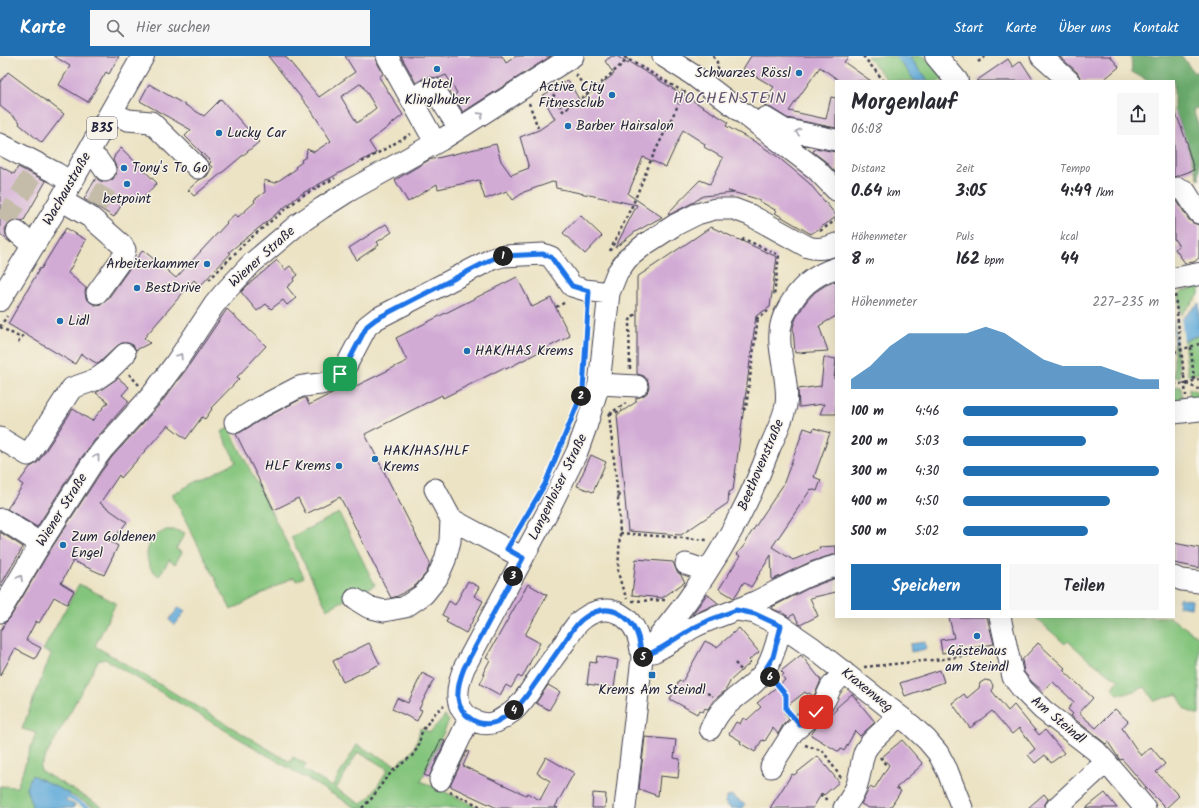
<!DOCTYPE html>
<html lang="de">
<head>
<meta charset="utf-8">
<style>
	body { margin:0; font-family:Kalam,sans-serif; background:#f7f7f7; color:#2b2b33; height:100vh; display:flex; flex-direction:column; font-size:15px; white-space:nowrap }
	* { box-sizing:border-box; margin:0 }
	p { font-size:13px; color:#7c7c81 }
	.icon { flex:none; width:22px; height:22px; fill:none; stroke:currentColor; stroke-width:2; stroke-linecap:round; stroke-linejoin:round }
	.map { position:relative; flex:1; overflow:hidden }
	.panel { position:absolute; left:835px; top:24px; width:340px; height:538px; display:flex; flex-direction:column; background:#fff; border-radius:0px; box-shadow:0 4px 16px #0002 }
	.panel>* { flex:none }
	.pin { position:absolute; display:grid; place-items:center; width:34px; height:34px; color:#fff; margin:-17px; border-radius:8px; box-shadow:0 2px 6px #0006 }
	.km { position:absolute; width:20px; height:20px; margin:-10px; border-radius:50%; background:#222; color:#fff; font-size:11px; line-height:20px; text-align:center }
	.round { display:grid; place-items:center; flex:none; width:42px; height:42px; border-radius:0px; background:#f7f7f7 }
	.summary { display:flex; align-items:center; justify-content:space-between; height:68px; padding:0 16px }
	h1 { font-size:22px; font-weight:700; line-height:30px }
	.figures { display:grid; grid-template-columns:repeat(3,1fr); gap:6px; height:68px; padding:4px 16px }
	.figures div { display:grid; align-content:center }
	.figures b { font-size:17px; font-weight:700 }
	.figures small { font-size:11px; font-weight:400 }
	.figures p { font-size:11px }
	.chart { height:112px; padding:8px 16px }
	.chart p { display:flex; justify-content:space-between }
	.chart svg { width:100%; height:72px; margin-top:4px; fill:#1f6fb2; opacity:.7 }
	.primary-button { display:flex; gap:8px; margin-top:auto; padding:8px 16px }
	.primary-button a { flex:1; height:46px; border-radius:0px; background:#1f6fb2; color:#fff; font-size:16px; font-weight:700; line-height:46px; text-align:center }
	.primary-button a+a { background:#f7f7f7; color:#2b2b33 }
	ul { padding:0 16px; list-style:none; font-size:13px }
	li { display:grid; grid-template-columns:64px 48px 1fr; align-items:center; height:30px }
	li i { height:10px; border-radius:5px; background:#1f6fb2 }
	header { display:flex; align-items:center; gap:24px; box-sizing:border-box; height:56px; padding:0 20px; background:#1f6fb2; color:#fff }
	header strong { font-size:19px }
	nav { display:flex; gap:22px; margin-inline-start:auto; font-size:14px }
	.search { width:280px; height:36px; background:#f7f7f7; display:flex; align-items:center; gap:10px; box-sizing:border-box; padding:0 14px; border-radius:0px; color:#7c7c81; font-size:15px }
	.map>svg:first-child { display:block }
	.green { fill:#84c57d; stroke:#53745c; fill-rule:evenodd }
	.forest { fill:#6baa6c; stroke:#466654 }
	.water { fill:#63acda; stroke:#42678a }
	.pier { fill:#ece3c4 }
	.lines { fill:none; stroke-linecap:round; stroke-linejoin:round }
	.stream { stroke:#63acda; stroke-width:4 }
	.building { fill:#d2abd5; fill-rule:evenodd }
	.minor-tunnel { stroke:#c4bca9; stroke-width:21; stroke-dasharray:21 10; stroke-linecap:butt }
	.minor-casing { stroke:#403f50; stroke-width:23 }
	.major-casing { stroke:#403f50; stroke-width:24 }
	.path { stroke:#403f50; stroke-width:2.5; stroke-dasharray:3 3; stroke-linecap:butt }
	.minor { stroke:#fff; stroke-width:21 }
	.major { stroke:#fff; stroke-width:22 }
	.path-bridge { stroke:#403f50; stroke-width:2.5; stroke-dasharray:3 3; stroke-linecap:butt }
	.oneway { stroke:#9c9ca7 }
	.route-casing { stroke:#fff; stroke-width:8 }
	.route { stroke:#1a73e8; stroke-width:5 }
	.poi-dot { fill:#1f6fb2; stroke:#f7f3e8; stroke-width:1.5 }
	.labels { text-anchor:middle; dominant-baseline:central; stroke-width:3; stroke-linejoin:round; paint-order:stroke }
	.shield { fill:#f7f3e8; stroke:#62616f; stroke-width:1 }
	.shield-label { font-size:13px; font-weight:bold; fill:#22223b }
	.poi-label { font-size:14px; fill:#22223b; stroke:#f7f3e8; text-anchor:start }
	.street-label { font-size:14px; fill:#22223b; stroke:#f7f3e8 }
	.quarter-label { font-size:16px; letter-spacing:1px; fill:#605271; stroke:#f7f3e8 }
</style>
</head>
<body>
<header>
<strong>Karte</strong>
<div class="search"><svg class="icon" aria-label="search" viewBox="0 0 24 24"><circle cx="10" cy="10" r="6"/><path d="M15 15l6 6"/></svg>Hier suchen</div>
<nav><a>Start</a><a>Karte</a><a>Über uns</a><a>Kontakt</a></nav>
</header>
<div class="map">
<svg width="1199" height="752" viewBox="0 0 1199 752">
	<rect width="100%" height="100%" fill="#f7f3e8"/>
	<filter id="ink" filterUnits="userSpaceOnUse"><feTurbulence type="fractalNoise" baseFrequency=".025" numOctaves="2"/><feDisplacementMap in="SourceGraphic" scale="8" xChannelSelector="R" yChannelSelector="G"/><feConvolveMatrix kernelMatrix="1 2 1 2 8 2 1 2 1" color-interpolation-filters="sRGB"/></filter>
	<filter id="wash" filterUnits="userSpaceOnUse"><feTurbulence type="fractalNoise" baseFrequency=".012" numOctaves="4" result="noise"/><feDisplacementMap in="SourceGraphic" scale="16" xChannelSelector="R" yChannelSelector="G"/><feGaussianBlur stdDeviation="0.9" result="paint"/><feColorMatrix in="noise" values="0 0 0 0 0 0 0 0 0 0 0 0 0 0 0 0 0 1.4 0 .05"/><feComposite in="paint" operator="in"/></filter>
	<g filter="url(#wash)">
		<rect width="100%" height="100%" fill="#ece3c4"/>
		<path class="green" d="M867 0H894L902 8 915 25H888Z
			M909 0H924L947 25H928Z
			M1199 231V239L1181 259 1179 239 1182 235Z
			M1199 279V317L1188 320 1184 285Z
			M1174 288H1176L1180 321H1174Z
			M1174 330 1181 331 1183 348 1174 352Z
			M1189 332 1199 336V348L1190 346Z
			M229 372 304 521 296 525 294 521 231 554 172 438 236 406 221 376Z
			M339 457 375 529 327 553 291 481Z
			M166 474H175L185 477 176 493 182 496 175 508 169 504 159 520C157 518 154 516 152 514 144 503 146 487 157 479 159 477 163 476 166 474Z
			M79 528 116 547 95 590 290 706 293 701 306 708 303 713 332 731 357 689 396 709C413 696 416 694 420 672L430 676 445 660 449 665 421 725 480 752H356L105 603 98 605 40 711 41 715 104 752H97L33 720 26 732 33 752H0V730L17 731 36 677 22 673 51 598 43 594ZM358 696 388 713 371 740 361 748 336 733Z
			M1035 561H1169L1199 581V659L1186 654 1177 638 1154 645 1145 631 1125 638H1118L1112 632 1119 624 1090 605 1068 585 1065 588Z"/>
		<path class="forest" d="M1131 0H1182L1194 17 1199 14V52L1193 53 1199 72V124L1178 62 1174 56V25H1148L1132 16Z"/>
		<path class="water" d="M894 0H909L928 25H915L902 8Z
			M1199 247V279L1174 288V265L1182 263Z
			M1179 542 1192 544 1191 552 1178 550Z
			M179 551 185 555 175 569 169 564Z
			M925 586 926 593 911 596 910 588Z
			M32 719 70 738 66 745 75 749 73 752H33L26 732Z
			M731 739 745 749 743 752H731L725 747 726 742Z"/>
		<path class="pier" d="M1181 260 1184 287 1177 290 1174 263Z"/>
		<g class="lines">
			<path class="stream" d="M68 741 89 752"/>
		</g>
		<g id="blocks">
			<path class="building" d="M54 0H119L109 18 106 16 88 46 59 29 70 10Z
				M268 0H285L319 41 355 16 345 0H375L377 6 383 18 379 21 403 59 369 86 376 97 301 138 229 196 231 197 200 230 194 224 144 282 150 287 136 294 133 289 128 287H122L117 290 98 308 81 298 75 308 8 268 40 212 41 213 66 172 86 184 68 217 86 232 85 236 86 242 90 246 95 249 102 248 107 244 134 206 143 194 176 222 227 167 226 166 235 158 238 161 255 146 254 144 265 136 264 124 275 127 296 113 295 111 302 106 301 104 306 101 307 93 314 96 331 85 311 54ZM361 27 376 52 357 67 341 41Z
				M401 0H502L506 7 516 0H551L463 56 453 40 457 37 446 19 439 22 429 21 424 22 416 27Z
				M612 0H617L628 8 629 6 728 66 726 70 757 87 778 101 809 127 836 159V161L811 178 775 157 777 155 754 142 728 135 734 137 703 140 694 146 669 159 668 157 700 124 710 128 723 102 704 91 705 88 683 74 666 111 643 101 628 138 662 161 635 176 615 192 637 149 556 132 555 125 524 136 513 144 507 135 485 143 479 124 438 133 437 128 408 146 395 124 429 104 496 88 501 105 511 119 529 112 520 81 539 74 555 63 542 40 568 24 580 45 614 18 605 5Z
				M751 0H849L844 6 871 25H840L820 11 789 55 826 63 831 41 836 42V72L787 62 771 52 764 50 771 41 768 39 774 31 743 13Z
				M1059 0H1110L1119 11 1102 25H1081L1080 21 1077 16Z
				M1008 3 1013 11 1021 5 1034 25H976Z
				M8 16 64 58 42 87 19 68 20 66 0 50V26Z
				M149 28 204 60 221 43 259 86 194 140 188 134 199 124 207 120 212 111 209 108 211 106 185 80 191 74 140 45Z
				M1174 55H1175L1188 89 1187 90 1194 114 1174 121Z
				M121 92 157 127 139 146 134 142 131 144 127 140 114 161 84 143 96 122 100 125 106 126 112 124 116 119 117 113 113 104 115 99Z
				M815 92 836 96V117L825 105 813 96Z
				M0 110 14 118 18 111 46 125 23 166 19 164 14 165 8 168 5 173 6 179 11 187 0 178Z
				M1174 145H1177L1189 164 1193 167 1199 169V202L1194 206 1185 207 1175 193 1179 190 1174 183Z
				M580 159 602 180 585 198 563 177Z
				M386 168 392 176 377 186 379 189 357 204 349 192Z
				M711 171 777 201 770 251 756 260 733 434 729 436 728 447 681 479 628 475 617 359 636 346V342L643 340 647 337 649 331 648 325 644 320 637 318V221Z
				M277 204 285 214 290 210 298 219 293 223 294 225 287 231 296 242 287 249 283 244 271 253 266 248 257 255 241 236 248 229Z
				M517 221 532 251 551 242 570 280 506 313 505 311 443 342 442 339 365 378 430 507 427 516 416 529 398 540 391 542 340 441 306 458 298 442 274 454 236 378 241 376 259 365 303 342H306L309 349 350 328 352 332 407 305 396 282Z
				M836 225V260L819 270 828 295 795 297 793 271 796 262 806 246 815 236 826 229Z
				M227 253 266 290 237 321 239 323 211 352 212 353 205 363 202 361 186 383 168 369 121 422 119 419 100 447 127 466 111 486 118 490 104 519 73 505 61 527 74 535 67 548 54 541 39 567 36 565 26 584 41 592 35 603 15 593 0 620V576L5 567 10 562 49 496 101 416 112 401 161 347 185 315Z
				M824 301 836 303 834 323 836 319V358H820L824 348 799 351 798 333 821 330Z
				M118 322 129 331 122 339 129 345 94 385 81 402 37 471 7 453 23 429 19 426 30 411 34 409 38 406 73 353 92 365 108 346 96 337Z
				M804 372 813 375 814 372 830 377 814 421 821 424 817 435 811 433 772 491 793 504 820 493 819 491 836 490V498L822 502 810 506 772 524 771 499 751 531 744 526 734 542 719 533 740 500 737 498 746 487 745 486 783 429Z
				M591 399 606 406 593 436 577 430Z
				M0 476 23 491 0 530Z
				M1174 487 1199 492V512L1174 507Z
				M636 503 673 506 677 516 680 518 685 526 662 542 632 539Z
				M836 522V536L810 542 818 560 800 569 794 558 789 561 784 558 782 555 780 556 773 553 772 551 809 532Z
				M468 525 479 531 474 540 483 545 466 577 446 566 448 562 442 559 449 545 455 549 457 545Z
				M528 528 547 539 525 579 540 587 522 622 518 620 511 632 506 629 500 639 480 628 485 618 483 617 490 604 486 602Z
				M707 538 718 547 692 559Z
				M949 561H987L994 588 942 597 940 584 954 582Z
				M739 572 759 596 749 604 751 606 730 625V626L725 635 713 645 708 653 705 652 703 656 699 654 697 658 670 643 679 625 682 626 705 585 717 591Z
				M369 587 380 608 343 626 333 605Z
				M1038 587 1065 612 1063 614 1093 642 1079 657 1096 672 1115 653 1128 665 1122 672 1141 700 1151 691 1165 708 1156 716 1179 740 1166 752 1145 731H1146L1122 703 1120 704 1108 686 1106 688 1071 660 1073 658 1068 653 1074 646 1052 625 1043 635 1032 626 1024 616 1022 604Z
				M801 599 821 624 815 638 813 640 809 637 807 638 805 636 783 653 785 656 784 657 789 663 783 669 778 678 773 672 765 685 762 684 755 696 740 687 741 685 729 678 736 666 740 668 743 662 747 664 761 651 757 647 785 624 782 620 784 618 781 615Z
				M597 600 618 604 614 632 587 628 590 606 596 607Z
				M940 614 944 626 905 640 900 627Z
				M422 617 434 623 419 653 422 654 417 665 392 653 397 642 408 647Z
				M985 624 990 625 993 629 992 635 1008 655 1014 649 1039 679 1045 674 1064 697 1051 707 1045 699 1035 707 1028 699 1035 693 1019 672 1012 678 992 655 970 672 952 647 964 638 967 642 979 632 980 627Z
				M548 629 560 636 549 654 536 647Z
				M852 638 875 666 860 680 855 675 844 695 841 693 839 696 811 679 815 673 837 653 836 652Z
				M645 681 676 684 674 702 680 703 678 722 660 720 658 740 639 733Z
				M441 683 445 685 429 721 424 719Z
				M902 684 923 708 896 732 901 735 890 752H869L861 748 870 731 874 733 889 709 882 701Z
				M467 695 469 696 463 710 526 739 527 737 540 744 550 725 537 717 546 701 574 717 555 751 558 752H497L450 730Z
				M818 700 839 726 824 739 822 737 813 752H770L792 718 794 719Z
				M593 737 606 738 605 752H592Z
				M1105 737 1117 752H1086Z
				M1044 738 1048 743 1045 748 1044 752H1028Z"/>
		</g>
	</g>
	<g filter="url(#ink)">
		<use href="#blocks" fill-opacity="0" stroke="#403f50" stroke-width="1"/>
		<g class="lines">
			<path class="minor-tunnel" d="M96 150 107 131 105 114
				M5 166 34 116"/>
			<g class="minor-casing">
				<path id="minor" d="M387 0 435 86
					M663 0 693 19 816 113 836 134
					M1041 0 1069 25
					M411 43 429 33H434L459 72
					M111 57 128 64 151 66 198 112
					M765 62 783 73 836 84
					M0 88 56 117 71 126
					M88 97 98 104 105 114
					M1174 133 1178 132 1185 135 1199 157
					M61 144 90 161 122 189 125 194 123 201 97 237
					M17 176 33 190
					M599 328 637 330
					M1174 357 1199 354
					M235 366 253 355 299 331C306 329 313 329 321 328 330 326 340 319 345 312L367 270 376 263 492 203 503 200 543 198 551 201 572 230 585 234 609 237
					M0 382 28 399 72 332 95 324 108 315 125 298
					M435 433 451 463 523 502
					M2 463 41 488
					M686 508 707 515
					M1174 521 1182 524 1199 526
					M355 543 368 551 384 555 405 551 424 538 437 522 445 504 450 485 451 463
					M736 554 755 557 781 570 813 592 911 669 927 684 938 697 947 714 962 752
					M0 556 39 490 91 409 103 393 151 340 175 308 214 249 223 238 251 208 297 169 322 152 347 136 441 84 573 0
					M1000 561 1013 621 1023 634 1043 654 1096 695 1106 706 1145 752
					M653 596C667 590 679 580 692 572 712 561 734 556 755 546 781 534 807 517 836 510
					M642 602C657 583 672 565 687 545 721 498 750 446 770 391 775 380 784 360 786 349 790 322 774 291 782 265 783 261 785 257 787 254 798 232 813 219 836 212
					M710 673C714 666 718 657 725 651 738 638 756 629 766 613 774 600 777 585 781 570
					M771 711 793 676 816 656 825 644 831 631 844 616
					M440 724 469 663
					M625 752 642 602C640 584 637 568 620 558 608 551 595 554 584 562 576 567 570 578 565 586 556 598 547 611 538 623 530 635 523 647 512 656 507 659 501 664 496 666 479 672 460 660 458 642 457 631 460 622 464 612L548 455 577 396 586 371 599 328 609 237 617 217 627 203 644 189 675 169 697 158 715 153H734L750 159 808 191C818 194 826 193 836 188
					M844 752C850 743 856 735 858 725 861 715 861 705 865 695 870 685 880 678 888 670 892 667 895 663 898 659
					M1056 752 1106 706"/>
			</g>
			<g class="major-casing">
				<path id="major" d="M936 0 957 25
					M1174 223 1199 218
					M0 244 61 144 143 0"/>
			</g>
			<path class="path" d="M713 0 717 6 719 18
				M863 0 884 25
				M624 1 684 36
				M978 6 986 0
				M576 18 588 37
				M550 33 563 55 595 32 628 3
				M529 47 538 72
				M362 106 411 78
				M820 175 836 164
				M742 185 744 183 779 199 774 240
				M610 195 633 148 651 104 685 35
				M209 224 246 186 271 165 302 140 335 122
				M556 251 566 246
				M587 262 588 251
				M756 263 768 255
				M0 271 7 260
				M0 271 21 282
				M18 287 24 277
				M1191 291 1194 325
				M1174 296 1199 288
				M630 313 629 266 632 261 637 257
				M129 318 139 329
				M1184 320 1186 340
				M1174 328H1185L1199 323
				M1186 328 1199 333
				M743 354 746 352 758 261
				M609 358 618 441 620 477 618 516 622 531 627 543
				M609 358 626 347
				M610 358 615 357 622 354
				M618 441 624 436
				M620 477 707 484
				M632 545 665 544
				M735 607 742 615
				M864 611 943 603 991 596
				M777 628 786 639V653L790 656
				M707 637 713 640
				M805 689 823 695 841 722
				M880 701 886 709
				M450 736 484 752
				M820 738 828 745
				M362 752 372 742 386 722 395 713 412 700 416 694 419 688 422 675 436 656 444 650"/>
			<use href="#minor" class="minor"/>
			<use href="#major" class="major"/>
			<path class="path-bridge" d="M1175 239 1184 320"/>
		</g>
		<defs><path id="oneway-chevron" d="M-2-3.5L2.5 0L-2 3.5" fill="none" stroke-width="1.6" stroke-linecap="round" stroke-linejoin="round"/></defs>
		<g class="oneway">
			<use href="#oneway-chevron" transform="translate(481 59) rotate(-32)"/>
			<use href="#oneway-chevron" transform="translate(798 76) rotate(-168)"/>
			<use href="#oneway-chevron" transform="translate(180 300) rotate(-57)"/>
			<use href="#oneway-chevron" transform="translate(97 401) rotate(-53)"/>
			<use href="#oneway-chevron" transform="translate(20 522) rotate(-59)"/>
		</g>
	</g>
	<g class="lines" filter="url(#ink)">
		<g class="route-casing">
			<path id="route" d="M340 318 345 312 367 270 376 263 492 203 503 200 543 198 551 201 572 230 589 235 583 334 580 342 545 428 507 493 523 502 464 612C460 622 457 631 458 642 460 660 479 672 496 666 501 664 507 659 512 656 522 648 529 636 537 625 546 612 555 599 565 585 570 578 576 567 584 562 595 554 608 551 620 558 637 567 640 584 642 602L661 592 693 572 712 563 736 554 755 558 781 570 773 601 765 614 786 639V653L800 669 816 656"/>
		</g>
		<use href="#route" class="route"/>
	</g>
	<g class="poi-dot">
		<circle cx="437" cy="13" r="4"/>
		<circle cx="799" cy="17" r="4"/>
		<circle cx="612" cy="39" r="4"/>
		<circle cx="568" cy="70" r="4"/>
		<circle cx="219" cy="77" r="4"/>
		<circle cx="124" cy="112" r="4"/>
		<circle cx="127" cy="128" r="4"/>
		<circle cx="207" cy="208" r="4"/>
		<circle cx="137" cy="232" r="4"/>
		<circle cx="60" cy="265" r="4"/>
		<circle cx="467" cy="295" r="4"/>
		<circle cx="375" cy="403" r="4"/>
		<circle cx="339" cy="410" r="4"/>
		<circle cx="63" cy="489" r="4"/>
		<circle cx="977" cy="580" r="4"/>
		<rect x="648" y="615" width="8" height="8" rx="2"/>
	</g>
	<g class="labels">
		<rect class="shield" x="87" y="61" width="30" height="22" rx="3"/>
		<g class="shield-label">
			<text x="102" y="72">B35</text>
		</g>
		<g class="poi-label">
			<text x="791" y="17" text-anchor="end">Schwarzes Rössl</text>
			<text x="437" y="28" text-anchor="middle">Hotel<tspan x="437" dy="16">Klinglhuber</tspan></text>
			<text x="604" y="31" text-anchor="end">Active City<tspan x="604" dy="16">Fitnessclub</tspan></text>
			<text x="576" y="70">Barber Hairsalon</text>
			<text x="227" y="77">Lucky Car</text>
			<text x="132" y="112">Tony's To Go</text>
			<text x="127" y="143" text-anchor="middle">betpoint</text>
			<text x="199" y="208" text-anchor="end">Arbeiterkammer</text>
			<text x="145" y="232">BestDrive</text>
			<text x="68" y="265">Lidl</text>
			<text x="475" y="295">HAK/HAS Krems</text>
			<text x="383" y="395">HAK/HAS/HLF<tspan x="383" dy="16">Krems</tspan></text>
			<text x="331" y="410" text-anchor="end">HLF Krems</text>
			<text x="71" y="481">Zum Goldenen<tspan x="71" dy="16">Engel</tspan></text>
			<text x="977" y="595" text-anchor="middle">Gästehaus<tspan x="977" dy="16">am Steindl</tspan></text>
			<text x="652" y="634" text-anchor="middle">Krems Am Steindl</text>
		</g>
		<g class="street-label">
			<text transform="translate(67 133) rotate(-60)">Wachaustraße</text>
			<text transform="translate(262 201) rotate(-42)">Wiener Straße</text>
			<text transform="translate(761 409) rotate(-67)">Beethovenstraße</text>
			<text transform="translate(558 431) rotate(-64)">Langenloiser Straße</text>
			<text transform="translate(62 454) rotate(-58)">Wiener Straße</text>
			<text transform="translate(867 634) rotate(39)">Kraxenweg</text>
			<text transform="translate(1058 664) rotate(40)">Am Steindl</text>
		</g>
		<g class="quarter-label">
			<text x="730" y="42">HOCHENSTEIN</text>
		</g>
	</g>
</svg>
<div class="pin" style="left:340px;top:318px;background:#1e9e55"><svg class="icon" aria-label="arrive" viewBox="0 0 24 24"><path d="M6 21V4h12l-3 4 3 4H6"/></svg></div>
<div class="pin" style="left:816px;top:656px;background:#d93025"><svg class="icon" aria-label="check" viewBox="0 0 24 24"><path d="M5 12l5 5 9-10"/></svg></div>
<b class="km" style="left:503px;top:200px">1</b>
<b class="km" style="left:581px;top:340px">2</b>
<b class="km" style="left:513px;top:520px">3</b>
<b class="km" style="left:514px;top:654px">4</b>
<b class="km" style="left:643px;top:601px">5</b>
<b class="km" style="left:770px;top:621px">6</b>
<section class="panel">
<div class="summary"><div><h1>Morgenlauf</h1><p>06:08</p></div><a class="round"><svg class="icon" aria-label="share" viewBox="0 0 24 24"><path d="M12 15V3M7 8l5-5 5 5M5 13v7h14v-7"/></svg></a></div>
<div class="figures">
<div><p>Distanz</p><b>0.64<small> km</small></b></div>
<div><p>Zeit</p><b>3:05</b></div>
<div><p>Tempo</p><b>4:49<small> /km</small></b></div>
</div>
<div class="figures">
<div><p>Höhenmeter</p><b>8<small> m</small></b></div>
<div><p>Puls</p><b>162<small> bpm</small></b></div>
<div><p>kcal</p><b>44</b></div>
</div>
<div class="chart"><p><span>Höhenmeter</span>227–235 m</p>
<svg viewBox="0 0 160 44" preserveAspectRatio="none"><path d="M0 44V38L10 30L20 18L30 10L40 10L50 10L60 10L70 6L80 10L90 18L100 26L110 30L120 30L130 30L140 34L150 38L160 38V44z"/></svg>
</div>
<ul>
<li><b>100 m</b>4:46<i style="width:79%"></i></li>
<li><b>200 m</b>5:03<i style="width:63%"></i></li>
<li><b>300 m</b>4:30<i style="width:100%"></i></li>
<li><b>400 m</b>4:50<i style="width:75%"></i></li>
<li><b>500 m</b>5:02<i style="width:64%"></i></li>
</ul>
<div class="primary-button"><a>Speichern</a><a>Teilen</a></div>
</section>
</div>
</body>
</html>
